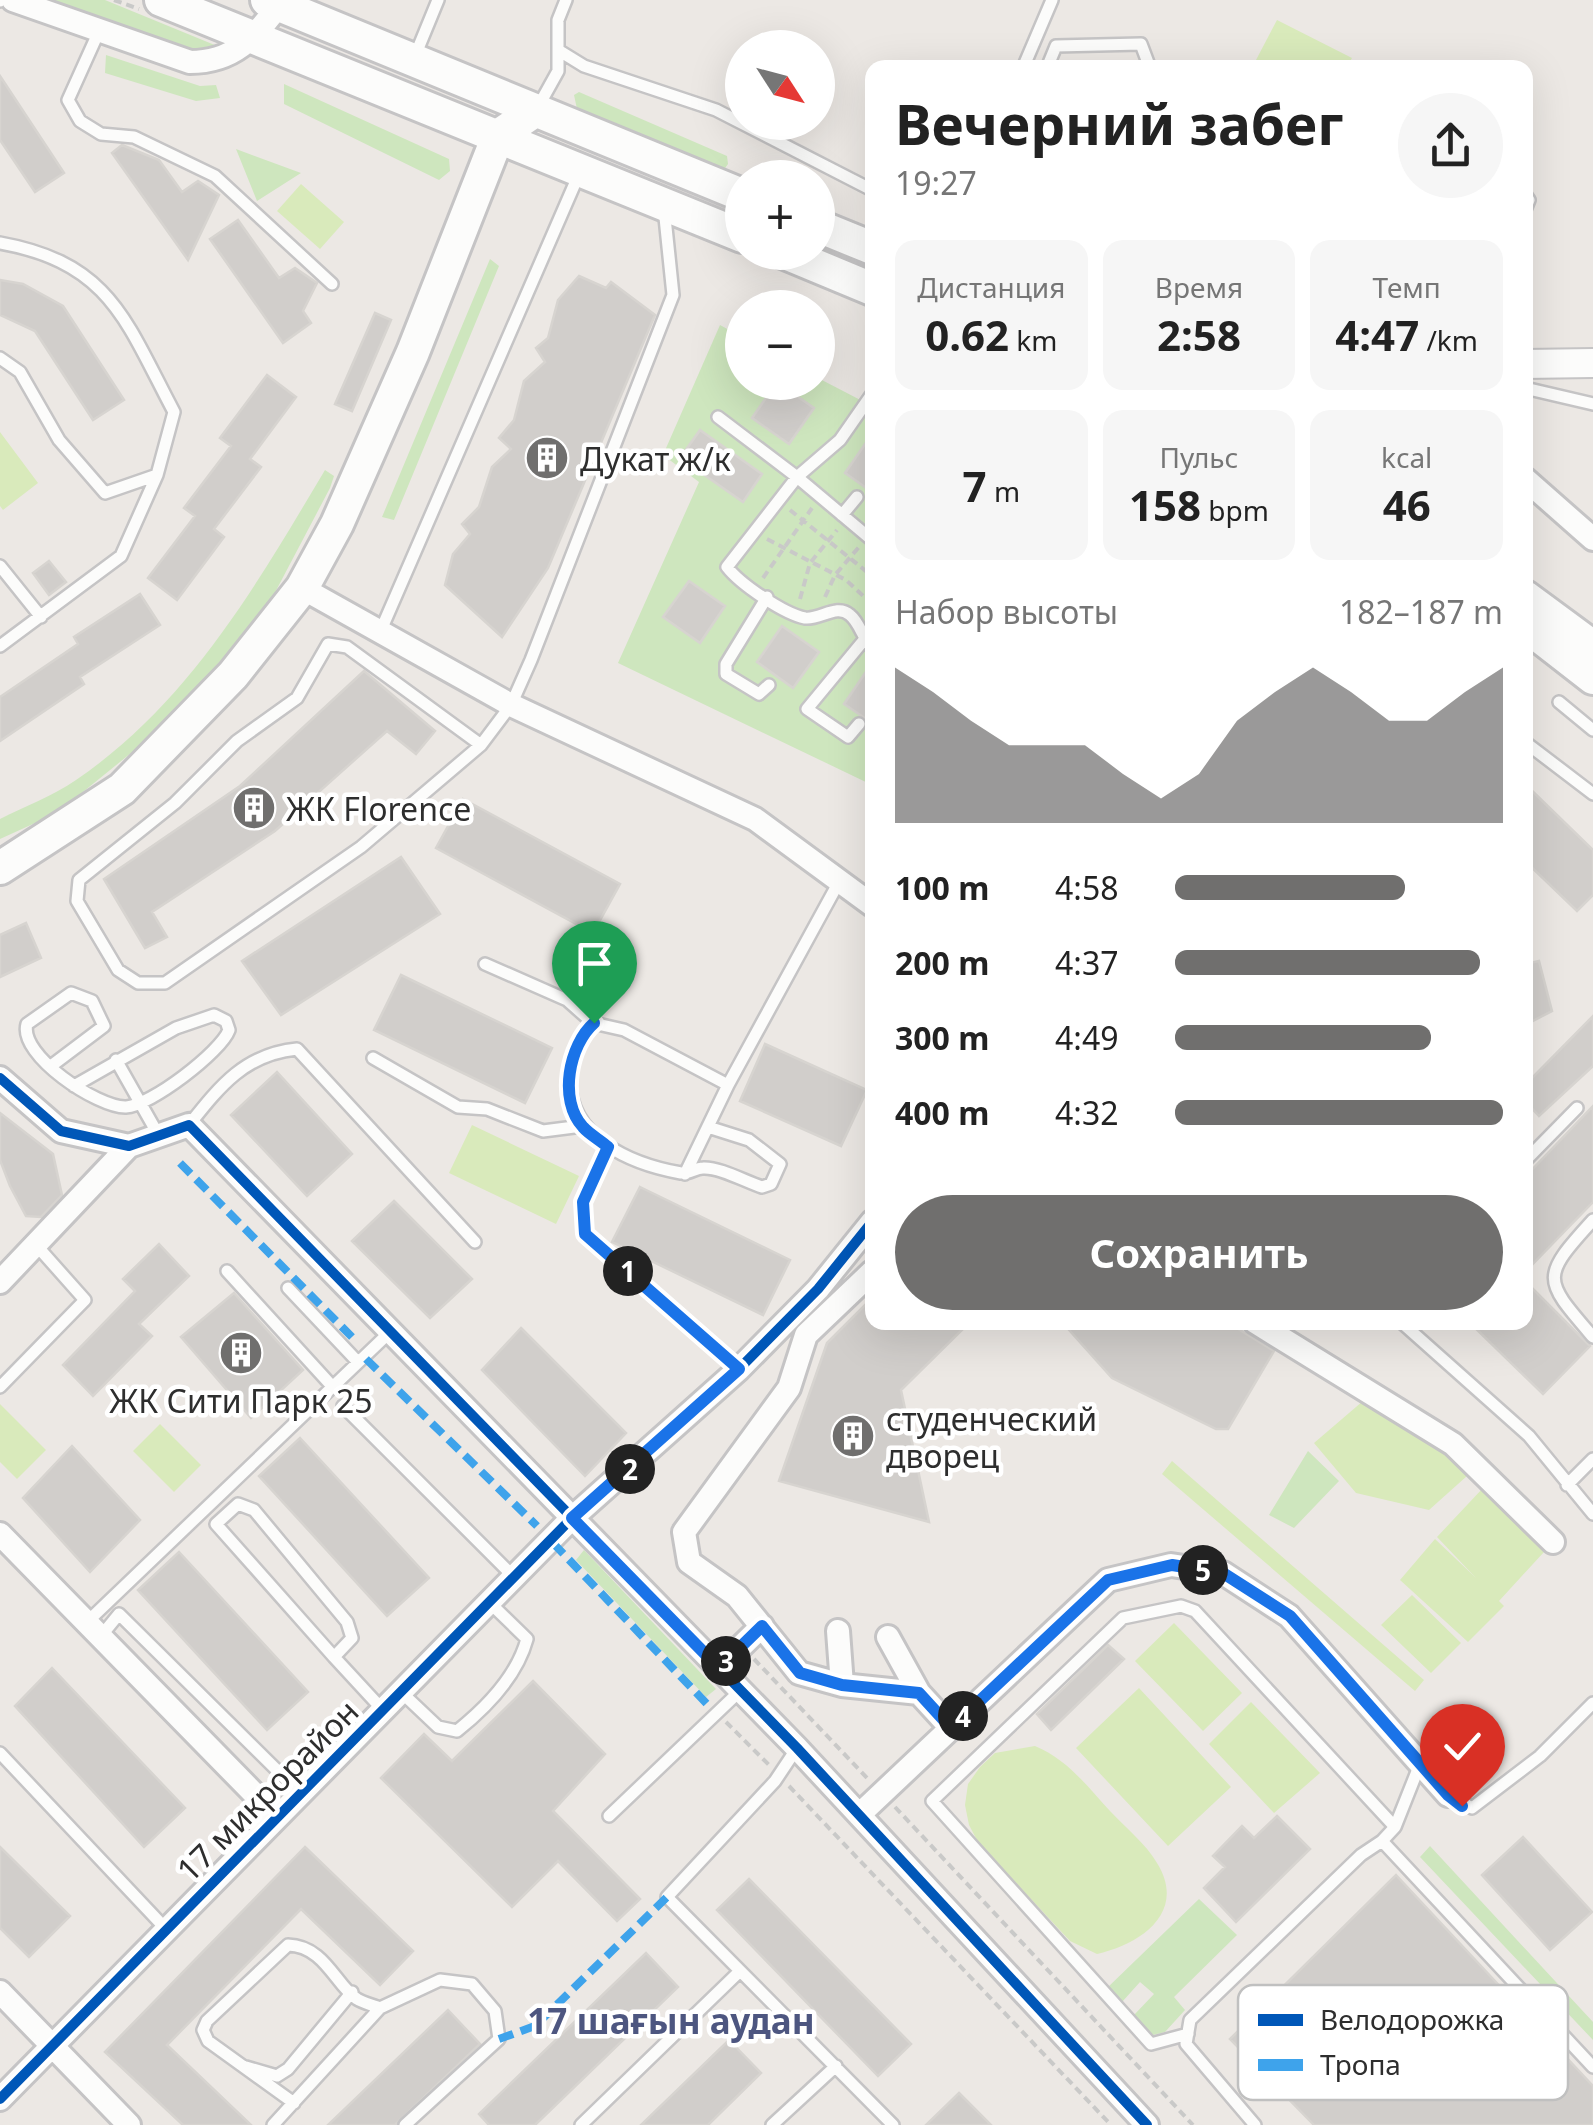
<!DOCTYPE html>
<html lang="ru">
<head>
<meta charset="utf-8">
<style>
	body { margin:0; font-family:"Noto Sans",sans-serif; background:#f6f6f6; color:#222; height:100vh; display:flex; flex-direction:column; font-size:38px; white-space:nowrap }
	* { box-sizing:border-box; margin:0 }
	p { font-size:32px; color:#767676 }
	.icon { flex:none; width:55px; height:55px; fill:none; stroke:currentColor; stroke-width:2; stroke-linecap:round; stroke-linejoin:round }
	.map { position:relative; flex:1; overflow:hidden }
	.sheet { position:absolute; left:865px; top:60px; width:668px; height:1270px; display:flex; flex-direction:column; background:#fff; border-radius:20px; box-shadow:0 10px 40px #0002 }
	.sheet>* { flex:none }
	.needle { width:65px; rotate:126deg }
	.controls { position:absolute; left:725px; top:30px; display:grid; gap:20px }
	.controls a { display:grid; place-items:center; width:110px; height:110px; border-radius:50%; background:#fff; box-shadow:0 10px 40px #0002; font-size:50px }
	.pin { position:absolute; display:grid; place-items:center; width:85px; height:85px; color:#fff; margin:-102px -42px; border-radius:50% 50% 50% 0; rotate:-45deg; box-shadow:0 0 10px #0007 }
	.pin .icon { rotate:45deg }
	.km { position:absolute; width:50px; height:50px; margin:-25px; border-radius:50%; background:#222; color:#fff; font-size:28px; line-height:50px; text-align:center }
	.round { display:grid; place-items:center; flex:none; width:105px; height:105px; border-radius:52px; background:#f6f6f6 }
	.summary { display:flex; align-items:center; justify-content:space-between; height:170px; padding:0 30px }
	h1 { font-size:55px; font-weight:700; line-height:75px }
	.metrics { display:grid; grid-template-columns:repeat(3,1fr); gap:15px; height:170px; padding:10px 30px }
	.metrics div { display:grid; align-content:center; border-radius:20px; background:#f6f6f6; text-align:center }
	.metrics b { font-size:42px; font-weight:700 }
	.metrics small { font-size:28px; font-weight:400 }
	.metrics p { font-size:28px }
	.chart { height:280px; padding:20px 30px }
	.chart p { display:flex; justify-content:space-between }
	.chart svg { width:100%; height:180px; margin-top:10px; fill:#706f6e; opacity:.7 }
	.primary-button { display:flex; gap:20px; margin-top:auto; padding:20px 30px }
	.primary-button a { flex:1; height:115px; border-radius:60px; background:#706f6e; color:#fff; font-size:40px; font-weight:700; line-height:115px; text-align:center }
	ul { padding:0 30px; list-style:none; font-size:32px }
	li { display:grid; grid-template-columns:160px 120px 1fr; align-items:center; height:75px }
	li i { height:25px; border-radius:12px; background:#706f6e }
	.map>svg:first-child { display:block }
	.green { fill:#cee6be }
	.pitch { fill:#d9eabb }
	.building { fill:#d1cecb; stroke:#d7d4d0; stroke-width:2.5 }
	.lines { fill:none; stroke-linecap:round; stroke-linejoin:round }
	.service-casing { stroke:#c5c4c5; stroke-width:16 }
	.minor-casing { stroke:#c5c4c5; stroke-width:28 }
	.tertiary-casing { stroke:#c5c4c5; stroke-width:32 }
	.secondary-casing { stroke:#c5c4c5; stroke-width:38 }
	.path { stroke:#c9c9c8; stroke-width:4; stroke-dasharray:8 5; stroke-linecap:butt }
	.service { stroke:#fcfcfb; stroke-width:11 }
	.minor { stroke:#fcfcfb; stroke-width:22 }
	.tertiary { stroke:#fcfcfb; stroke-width:28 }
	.secondary { stroke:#fcfcfb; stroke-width:32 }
	.quiet { stroke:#3ea3eb; stroke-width:8; stroke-dasharray:15 8; stroke-linecap:butt }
	.cycleway-casing { stroke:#fff; stroke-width:16 }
	.cycleway { stroke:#0057b8; stroke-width:10 }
	.route-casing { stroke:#fff; stroke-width:20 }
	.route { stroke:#1a73e8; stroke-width:12 }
	.labels { text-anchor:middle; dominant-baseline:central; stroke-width:9; stroke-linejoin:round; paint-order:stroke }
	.poi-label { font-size:32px; fill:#2e2e2e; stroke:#fff; text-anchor:start }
	.street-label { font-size:32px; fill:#2e2e2e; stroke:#fff }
	.neighbourhood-label { font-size:35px; font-weight:bold; fill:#4d5680; stroke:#fff }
	.key { fill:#fff; stroke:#c0c0c0; stroke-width:2.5 }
	.key-label { font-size:28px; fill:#2e2e2e }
</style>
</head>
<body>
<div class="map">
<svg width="1593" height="2125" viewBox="0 0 1593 2125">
	<rect width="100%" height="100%" fill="#ece8e4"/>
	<path class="green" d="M50 0H105L222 48 206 59Z
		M106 55 200 86 216 85 220 98 196 101 105 73Z
		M284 84 449 159 450 171 439 180 284 104Z
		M579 92 727 156 728 164 723 171 577 109 574 95Z
		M236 149 301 173 257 201Z
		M490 259 499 266 394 520 382 517Z
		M720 325 742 337V382H818V378L872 406V785L618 663 699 482 663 455Z
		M325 470 334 476 330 488 270 602 173 719 57 813 0 839V819C25 806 53 796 76 780 189 703 257 584 325 470Z
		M1308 1451 1339 1481 1294 1528 1269 1515Z
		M584 1550 716 1689 706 1697 576 1560Z
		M1430 1846 1593 2022V2040L1420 1857Z
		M1199 1899 1237 1935 1174 1997 1185 2010 1165 2032 1153 2035 1134 2015 1154 1994 1140 1982 1122 2002 1106 1989Z"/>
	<path class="pitch" d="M1277 20 1352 58 1347 67H1271L1256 60Z
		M301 184 344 222 320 249 277 211Z
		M0 432 38 483 3 510 0 506Z
		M472 1125 579 1176 556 1224 449 1173Z
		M1363 1401 1447 1452 1467 1476 1429 1510 1356 1493 1314 1443Z
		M0 1404 46 1450 17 1479 0 1462Z
		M160 1424 201 1465 174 1492 133 1451Z
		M1172 1461 1424 1680 1415 1691 1162 1474Z
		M1483 1488 1544 1552 1499 1601 1504 1606 1468 1642 1400 1580 1435 1539 1476 1578 1437 1537Z
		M1412 1595 1461 1643 1431 1673 1381 1625Z
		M1174 1623 1242 1693 1203 1731 1135 1661Z
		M1139 1688 1231 1787 1168 1846 1076 1748Z
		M1251 1702 1320 1773 1274 1813 1209 1744Z
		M1035 1746C1068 1760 1086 1785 1110 1811 1125 1827 1146 1844 1157 1863 1188 1913 1139 1945 1097 1954L1070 1941 978 1842 969 1825 965 1805 968 1784 980 1767 995 1753Z"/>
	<path class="building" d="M0 76 64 173 35 192 0 140Z
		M122 145 159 160 182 192 198 181 219 195 188 260 112 153Z
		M238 220 279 278 295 268 317 283 303 311 311 323 283 343 210 239Z
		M579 276 606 288 611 282 655 315 548 568 502 637 445 585 453 554 470 534 462 524 479 507 492 467 511 449 499 438 514 420 524 381 545 362 536 348 548 338 558 300Z
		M0 280 23 284 63 306 124 400 93 420 35 331 0 315Z
		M375 313 391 320 352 411 335 404Z
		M267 375 296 397 250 459 261 467 214 529 224 537 177 600 148 578 195 516 184 508 231 446 220 438Z
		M777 382 814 408 789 444 752 418Z
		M700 430 762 474 743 502 680 458Z
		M872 434V492L845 473Z
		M49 561 66 582 49 595 33 573Z
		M689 581 725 606 700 643 663 617Z
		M140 594 160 625 80 677 84 684 0 741V697L78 644 74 637Z
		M782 626 819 652 793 688 757 662Z
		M872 663V723L844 704Z
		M364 671 435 731 416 754 387 731 275 831 152 912 167 937 145 948 104 879 240 786Z
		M1525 784 1593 850V895L1577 911 1525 861Z
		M463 799 620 884 593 933 436 848Z
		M401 857 440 914 281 1015 242 961Z
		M26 923 41 958 0 977V935Z
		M1539 961 1552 1011 1525 1025V964Z
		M401 975 552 1048 525 1103 374 1030Z
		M1593 1016V1066L1539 1116 1525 1101V1085Z
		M765 1044 867 1090 841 1146 740 1101Z
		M277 1072 352 1154 307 1196 231 1115Z
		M1593 1106V1202L1525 1272V1177Z
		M0 1113 53 1154 62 1195 41 1217 26 1216 10 1186 0 1160Z
		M640 1187 790 1260 763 1315 612 1242Z
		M394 1201 472 1279 430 1318 352 1241Z
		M159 1244 189 1276 139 1324 152 1336 93 1396 63 1365 135 1291 123 1279Z
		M1525 1281 1590 1346 1543 1394 1469 1322H1525Z
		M234 1293 303 1370 251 1418 181 1337Z
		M872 1298V1322H970L901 1390 929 1522 779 1481 827 1343Z
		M1062 1322H1227L1274 1351 1228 1429H1216L1112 1378Z
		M521 1328 626 1433 585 1476 482 1370Z
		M300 1438 429 1578 387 1616 259 1476Z
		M72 1446 140 1520 90 1572 23 1498Z
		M179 1552 308 1692 267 1730 138 1590Z
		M1108 1645 1124 1659 1051 1730 1037 1714Z
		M52 1668 185 1808 144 1847 15 1706Z
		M533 1681 605 1754 553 1811 640 1899 617 1921 558 1861 512 1907 381 1778 424 1734 452 1761Z
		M1277 1816 1310 1849 1236 1922 1204 1888 1225 1867 1213 1856 1242 1826 1254 1838Z
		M1523 1837 1592 1912 1550 1950 1482 1875Z
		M0 1847 70 1916 29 1957 0 1928Z
		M305 1847 413 1951 380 1985 301 1909 167 2045 251 2125H183L105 2052Z
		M1396 1875 1593 2086V2125H1314L1230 2039Z
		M749 1879 911 2044 878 2076 717 1910Z
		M646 1953 678 1987 535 2125H489L479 2114Z
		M448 2010 480 2044 395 2125H328Z
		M729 2040 761 2073 708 2125H641Z
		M959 2093 991 2125H926Z"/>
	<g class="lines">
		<g class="service-casing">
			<path id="service" d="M0 1V0
				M100 29 68 100 80 121 101 134 134 137 215 176 332 284
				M558 50 584 66 716 110 872 190
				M415 56 438 0
				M1023 68 1052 0
				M1047 68 1056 46 1141 44 1150 68
				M538 107 558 71V20L566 0
				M1525 194 1529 200 1525 210
				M0 243C111 263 126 322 174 412L157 475 121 556 0 646
				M0 358 20 372 59 440 105 493 157 475
				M1525 388 1593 404
				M718 417 797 477 840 440 872 394
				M842 515 857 497
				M872 540 797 477 727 567C740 584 784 614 805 618 820 620 837 603 850 615 860 623 862 638 872 647
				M0 566 41 617
				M767 597 726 664V674L759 694 769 685
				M381 630 579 174
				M1559 702 1593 730
				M859 724 848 737 807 709 864 640
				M1525 742 1593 794
				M481 745 347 647 328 644 297 698 237 741 175 803 79 880 77 901 118 970 138 983H165L361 847 481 745 511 705 531 660 673 295 664 208
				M485 964 567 1000 593 1023 624 1030 728 1085
				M593 1023C578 1037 571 1056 570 1078 568 1137 630 1164 681 1173 690 1174 695 1168 703 1168 720 1167 746 1182 762 1187L771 1184 780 1164 749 1140 708 1127
				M373 1058 458 1107 487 1109 543 1131 582 1126
				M116 1060 159 1136
				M51 1066 104 1026 92 1001 71 993 27 1024C18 1055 98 1108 126 1107 150 1106 221 1052 229 1030L226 1021 214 1015 176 1028 74 1086
				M189 1125C220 1086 245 1054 297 1049L475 1242
				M608 1147 583 1203 585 1234 739 1369
				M1525 1161 1577 1108
				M685 1174 728 1085 840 880
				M1593 1220C1540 1278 1543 1279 1593 1337
				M227 1271 331 1385
				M288 1288 356 1360
				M1401 1322 1529 1436 1593 1514
				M0 1387 85 1300 37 1246
				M343 1406 514 1577
				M1567 1485 1593 1459
				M85 1624 391 1331
				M101 1636 119 1614 300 1793
				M334 1657 216 1524 238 1504 254 1510 347 1622 352 1638 334 1657 382 1709
				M400 1691 438 1727 457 1731C487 1707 517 1676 527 1639L489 1602
				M797 1748 775 1781 667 1897 893 2125
				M0 1753 165 1928
				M1448 1795 1472 1808 1540 1756 1593 1703
				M609 1816 741 1690
				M1395 1827 1420 1764
				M1188 2034 1151 2044 932 1801 1123 1618 1181 1606 1195 1611 1395 1827 1382 1841
				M246 2067 277 2076 288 2069 352 1992
				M294 2103 208 2041 203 2030 207 2021 288 1945C325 1946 336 1986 357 1999 363 2003 373 2005 380 2008
				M273 2125 380 2008 440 1980 472 1984 495 2011 499 2039 405 2125
				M581 2125 740 1971
				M772 2125 836 2066
				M1255 2125 1186 2044 1190 2020 1361 1855 1382 1841 1593 2067"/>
		</g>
		<g class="minor-casing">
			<path id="minor" d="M13 0 190 62C234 62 254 38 279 5
				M1525 479 1593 539
				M302 588 511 705 755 819 872 905
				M0 1078 61 1131 129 1146 189 1125 797 1748 1147 2125
				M0 1282 129 1146
				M1255 1322 1453 1444 1553 1542
				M0 1534 276 1816
				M838 1631 842 1685 919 1693
				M888 1637 919 1693 951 1728
				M719 1668 762 1626
				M842 1685 799 1673 737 1596 689 1562 684 1532 789 1388 806 1335 872 1272
				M859 1815 1108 1580 1171 1565 1223 1573 1289 1616 1448 1795
				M0 1992 129 2125
				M0 2099 572 1518 739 1369 818 1289 872 1222"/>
		</g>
		<g class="tertiary-casing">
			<path id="tertiary" d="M1525 364 1593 363"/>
		</g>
		<g class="secondary-casing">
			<path id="secondary" d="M161 0 742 236
				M267 0 742 195
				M818 226 872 248
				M783 252 872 289
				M1525 597 1593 647
				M1525 625 1593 678
				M0 868 122 789 233 675 302 588 337 524 413 352 498 136 536 110"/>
		</g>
		<path class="path" d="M114 0 139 9
			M790 510 872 576
			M767 539 846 580 872 604
			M763 578 812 508
			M825 597 835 575 859 547
			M800 599 810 563 837 530
			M754 1659 868 1779
			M726 1722 769 1765
			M789 1786 1111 2125
			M895 1807 1193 2125"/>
		<use href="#service" class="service"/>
		<use href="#minor" class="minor"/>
		<use href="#tertiary" class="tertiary"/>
		<use href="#secondary" class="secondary"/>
		<path class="quiet" d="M180 1163 352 1337
			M366 1359 537 1526
			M553 1543 708 1705
			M499 2039 535 2026 667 1897"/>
		<g class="cycleway-casing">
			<path id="cycleway" d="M0 1078 61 1131 129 1146 189 1125 797 1748 1147 2125
				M0 2099 572 1518 739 1369 818 1289 872 1222"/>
		</g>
		<use href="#cycleway" class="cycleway"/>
	</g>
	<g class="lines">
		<g class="route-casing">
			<path id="route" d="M594 1023C569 1045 558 1100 583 1127 589 1134 600 1140 608 1147L583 1202 585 1234 739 1369 572 1518 719 1668 762 1626 800 1673 842 1685 919 1693 951 1728 1108 1580 1172 1565 1223 1573 1290 1616 1448 1795 1462 1806"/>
		</g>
		<use href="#route" class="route"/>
	</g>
	<defs>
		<g id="building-disc" transform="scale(2.25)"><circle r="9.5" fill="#706f6e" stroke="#fff"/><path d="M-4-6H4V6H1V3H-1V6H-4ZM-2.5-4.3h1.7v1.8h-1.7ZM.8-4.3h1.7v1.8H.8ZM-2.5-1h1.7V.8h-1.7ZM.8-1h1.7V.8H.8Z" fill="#fff"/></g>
	</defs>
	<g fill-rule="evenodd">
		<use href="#building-disc" x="547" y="458"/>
		<use href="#building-disc" x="254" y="808"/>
		<use href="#building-disc" x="241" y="1353"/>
		<use href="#building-disc" x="853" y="1436"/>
	</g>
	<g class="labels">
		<g class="poi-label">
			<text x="580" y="458">Дукат ж/к</text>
			<text x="286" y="808">ЖК Florence</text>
			<text x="241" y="1400" text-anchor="middle">ЖК Сити Парк 25</text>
			<text x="886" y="1418">студенческий<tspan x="886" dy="37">дворец</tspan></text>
		</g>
		<g class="street-label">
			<text transform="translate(267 1790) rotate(-45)">17 микрорайон</text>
		</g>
		<g class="neighbourhood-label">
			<text x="671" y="2020">17 шағын аудан</text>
		</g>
	</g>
	<rect x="1238" y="1985" width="330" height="115" rx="15" class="key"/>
	<rect x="1258" y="2014" width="45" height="12" fill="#0057b8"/>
	<rect x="1258" y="2059" width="45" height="12" fill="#3ea3eb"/>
	<g class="key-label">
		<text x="1320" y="2030">Велодорожка</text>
		<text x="1320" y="2075">Тропа</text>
	</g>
</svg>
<div class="controls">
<a><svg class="needle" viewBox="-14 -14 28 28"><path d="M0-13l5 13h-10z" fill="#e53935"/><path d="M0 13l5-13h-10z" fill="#767676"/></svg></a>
<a>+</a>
<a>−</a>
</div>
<div class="pin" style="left:594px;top:1023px;background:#1e9e55"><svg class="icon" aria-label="arrive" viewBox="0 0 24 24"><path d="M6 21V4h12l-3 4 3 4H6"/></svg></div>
<div class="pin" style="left:1462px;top:1806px;background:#d93025"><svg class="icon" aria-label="check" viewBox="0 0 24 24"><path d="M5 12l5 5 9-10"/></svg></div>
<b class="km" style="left:628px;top:1271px">1</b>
<b class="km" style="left:630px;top:1469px">2</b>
<b class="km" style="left:726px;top:1661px">3</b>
<b class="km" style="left:963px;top:1716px">4</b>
<b class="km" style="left:1203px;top:1570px">5</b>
<section class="sheet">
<div class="summary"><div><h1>Вечерний забег</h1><p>19:27</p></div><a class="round"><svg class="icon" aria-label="share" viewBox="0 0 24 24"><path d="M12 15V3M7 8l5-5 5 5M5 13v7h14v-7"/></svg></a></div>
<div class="metrics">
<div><p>Дистанция</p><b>0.62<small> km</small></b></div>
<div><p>Время</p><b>2:58</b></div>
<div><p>Темп</p><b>4:47<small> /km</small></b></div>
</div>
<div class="metrics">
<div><b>7<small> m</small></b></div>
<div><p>Пульс</p><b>158<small> bpm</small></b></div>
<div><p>kcal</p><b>46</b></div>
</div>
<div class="chart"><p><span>Набор высоты</span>182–187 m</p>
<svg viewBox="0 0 160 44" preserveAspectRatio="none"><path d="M0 44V6L10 12L20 19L30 25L40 25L50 25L60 32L70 38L80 32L90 19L100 12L110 6L120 12L130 19L140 19L150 12L160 6V44z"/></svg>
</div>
<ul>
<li><b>100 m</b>4:58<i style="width:70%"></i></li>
<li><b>200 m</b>4:37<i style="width:93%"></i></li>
<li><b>300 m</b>4:49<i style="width:78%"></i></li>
<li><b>400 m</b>4:32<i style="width:100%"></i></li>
</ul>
<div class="primary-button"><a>Сохранить</a></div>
</section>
</div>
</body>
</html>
